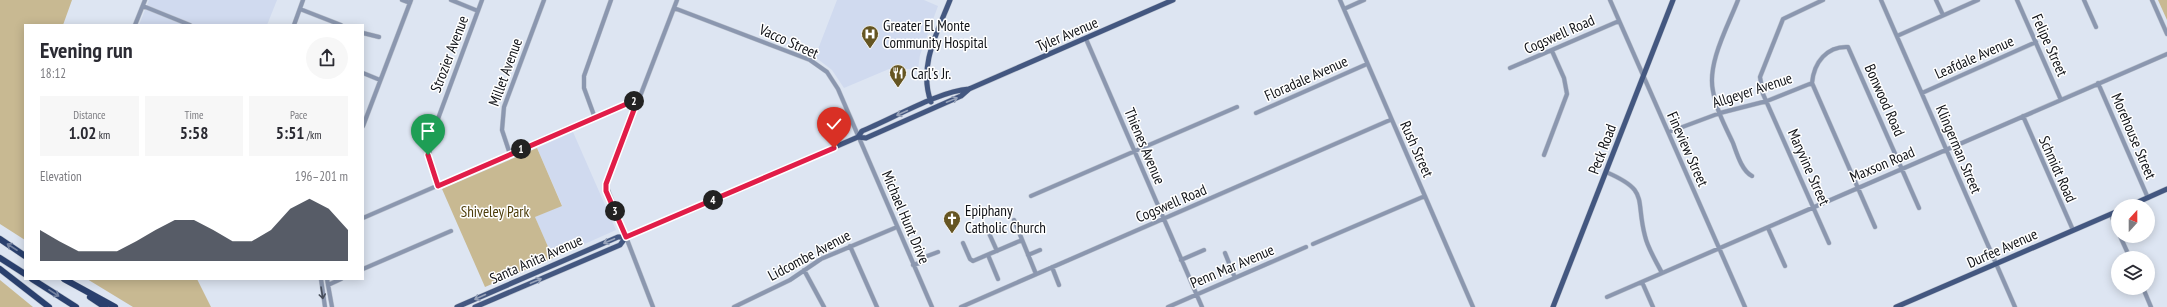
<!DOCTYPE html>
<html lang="en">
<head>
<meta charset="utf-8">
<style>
	body { margin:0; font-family:"PT Sans Narrow",sans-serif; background:#f7f7f7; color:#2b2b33; height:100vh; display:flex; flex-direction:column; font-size:15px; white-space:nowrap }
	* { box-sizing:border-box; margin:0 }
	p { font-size:13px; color:#7c7c81 }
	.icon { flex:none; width:22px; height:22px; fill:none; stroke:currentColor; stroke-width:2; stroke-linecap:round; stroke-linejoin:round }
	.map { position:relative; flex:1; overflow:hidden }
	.sheet { position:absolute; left:24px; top:24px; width:340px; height:256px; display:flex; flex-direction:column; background:#fff; border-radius:0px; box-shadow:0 2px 10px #0003 }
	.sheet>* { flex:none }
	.needle { width:26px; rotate:21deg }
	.controls { position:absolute; left:2111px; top:199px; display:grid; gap:8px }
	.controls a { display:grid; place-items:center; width:44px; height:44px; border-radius:50%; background:#fff; box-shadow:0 2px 10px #0003; font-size:20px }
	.pin { position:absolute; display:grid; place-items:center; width:34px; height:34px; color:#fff; margin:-41px -17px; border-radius:50% 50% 50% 0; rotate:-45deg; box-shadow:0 0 4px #0007 }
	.pin .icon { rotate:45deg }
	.km { position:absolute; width:20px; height:20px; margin:-10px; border-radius:50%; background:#222; color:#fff; font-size:11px; line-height:20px; text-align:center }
	.round { display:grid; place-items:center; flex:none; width:42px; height:42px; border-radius:21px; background:#f7f7f7 }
	.summary { display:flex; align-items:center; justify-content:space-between; height:68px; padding:0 16px }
	h1 { font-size:22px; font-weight:800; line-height:30px }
	.metrics { display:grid; grid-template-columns:repeat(3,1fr); gap:6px; height:68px; padding:4px 16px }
	.metrics div { display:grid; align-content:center; border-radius:0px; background:#f7f7f7; text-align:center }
	.metrics b { font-size:17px; font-weight:800 }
	.metrics small { font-size:11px; font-weight:400 }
	.metrics p { font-size:11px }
	.chart { height:112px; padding:8px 16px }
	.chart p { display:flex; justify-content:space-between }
	.chart svg { width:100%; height:72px; margin-top:4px; fill:#111827; opacity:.7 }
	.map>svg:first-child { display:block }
	.built { fill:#d0daef }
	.green { fill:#c8b992 }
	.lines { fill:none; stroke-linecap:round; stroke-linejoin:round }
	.minor-casing { stroke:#bcc3cf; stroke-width:5 }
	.major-casing { stroke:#bcc3cf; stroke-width:6 }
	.highway-casing { stroke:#bcc3cf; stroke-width:7 }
	.minor { stroke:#8b97af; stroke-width:4 }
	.major { stroke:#435780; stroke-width:5 }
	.highway { stroke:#2a406e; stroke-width:6 }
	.oneway { stroke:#98a3b9 }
	.oneway2 { stroke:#7583a1 }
	.oneway3 { stroke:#474e5b }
	.route-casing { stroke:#fff; stroke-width:8 }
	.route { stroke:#e11d48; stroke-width:5 }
	.labels { text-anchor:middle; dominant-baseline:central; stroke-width:3; stroke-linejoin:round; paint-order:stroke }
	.poi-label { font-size:15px; fill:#101217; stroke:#fff; text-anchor:start }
	.street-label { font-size:15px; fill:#101217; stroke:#fff }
	.park-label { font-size:15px; fill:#4c3c09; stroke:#fff }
</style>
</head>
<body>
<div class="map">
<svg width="2167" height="307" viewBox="0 0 2167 307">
	<rect width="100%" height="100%" fill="#dde5f2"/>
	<path class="built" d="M149 0H277L267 25H139Z
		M837 0H924L938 6 920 55 918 69H889L844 88 832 70 815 57Z
		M573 132 616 230 553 258 535 217 562 205 537 148Z"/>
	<path class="green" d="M0 0H72L63 25H25V240L0 224Z
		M2158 0H2167V20Z
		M537 148 562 206 535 217 553 258 485 287 442 189Z
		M87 279H197L211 307H133Z
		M0 280 33 307H0Z"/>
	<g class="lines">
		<g class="minor-casing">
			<path id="minor" d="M402 0 410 3
				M451 0 478 11
				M1340 0 1473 307
				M1610 0 1745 307
				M1738 0C1728 26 1707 63 1713 91 1716 109 1725 126 1733 143 1737 154 1742 171 1752 176
				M1823 0 1783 19 1760 77 1763 94 1829 243
				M1881 0 2015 307
				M1936 0 1943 15
				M2017 0 2061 100
				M2084 0 2096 27
				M2152 0 2167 34
				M143 6 190 25
				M674 8 810 60 827 72 838 89 932 307
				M300 9 341 25
				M1344 9 1364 0
				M135 25 145 0
				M294 25 303 0
				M363 33 379 37
				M1897 36 1978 0
				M1086 39 1202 307
				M1510 68 1619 21
				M363 73 380 80
				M1812 83 1875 227
				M2098 83 2148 198
				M1922 93 2036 42
				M1256 113 1367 64
				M2023 116 2073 230
				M595 118 584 88V76L611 0
				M363 126 411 0
				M1669 132 1720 113 1767 101 1812 83C1814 62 1827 46 1848 47L1919 208
				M510 154 502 130 504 107 544 0
				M1544 155 1567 94 1564 78 1552 51
				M1606 172C1650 191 1635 198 1645 236 1648 249 1656 261 1662 273
				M438 186 430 164 429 143 482 0
				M1031 196 1237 107
				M2111 215 2118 231
				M363 218 637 99
				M1014 220 1036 274
				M1768 228 1785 266
				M988 231 997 251
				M2120 236 2130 258
				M963 243 970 259 973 261 1022 240
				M1313 244 1425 196
				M850 246 877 307
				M1225 253 1235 278
				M988 255 998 279
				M1028 255 1040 250
				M1181 260 1204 250
				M913 265 923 262 922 258 938 252
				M1052 267 1059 285
				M363 269 451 231
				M804 270 824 307
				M321 279 325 307
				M327 279 332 307
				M1642 282 1653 307
				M328 285 341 279
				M2143 288 2151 307
				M1607 297 2167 54
				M653 307 606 185 677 0
				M734 307 790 280 821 259 897 227
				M961 307 1390 120
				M1168 307 1306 247"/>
		</g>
		<g class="major-casing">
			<path id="major" d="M931 102C918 67 937 33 950 0
				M858 137 862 131C892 119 939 91 969 89L1173 0
				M2129 206 2167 189
				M457 307 618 237H626L858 137 866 138 961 96 969 89
				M475 307 620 245 626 237
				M1553 307 1673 0
				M1896 307 2118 211"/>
		</g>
		<g class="highway-casing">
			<path id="highway" d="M0 239 25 256
				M0 258 25 274
				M0 269 49 307
				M32 279 76 307
				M64 279 115 307
				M90 297 105 307"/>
		</g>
		<use href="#minor" class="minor"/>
		<use href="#major" class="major"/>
		<use href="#highway" class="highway"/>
	</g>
	<defs><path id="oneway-shaft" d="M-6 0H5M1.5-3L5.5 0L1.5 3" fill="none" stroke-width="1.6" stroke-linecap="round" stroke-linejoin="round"/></defs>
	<g class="oneway">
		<use href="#oneway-shaft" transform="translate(952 100) rotate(-22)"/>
		<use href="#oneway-shaft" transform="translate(902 113) rotate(156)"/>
		<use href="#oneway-shaft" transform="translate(609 241) rotate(157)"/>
		<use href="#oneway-shaft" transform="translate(536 281) rotate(-23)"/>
		<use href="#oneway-shaft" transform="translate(480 297) rotate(156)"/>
	</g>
	<g class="oneway2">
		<use href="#oneway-shaft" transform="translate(12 247) rotate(-147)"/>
		<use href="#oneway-shaft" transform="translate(54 293) rotate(33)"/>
	</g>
	<use class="oneway3" href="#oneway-shaft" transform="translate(322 293) rotate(81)"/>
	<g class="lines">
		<g class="route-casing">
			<path id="route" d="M428 155 438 186 638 99 606 184V191L626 237 834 148"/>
		</g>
		<use href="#route" class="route"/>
	</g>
	<defs>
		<g id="hospital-pin" transform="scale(0.9)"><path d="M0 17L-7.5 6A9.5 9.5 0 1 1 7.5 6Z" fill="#655522" stroke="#fff"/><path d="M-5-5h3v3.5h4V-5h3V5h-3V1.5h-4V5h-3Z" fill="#fff"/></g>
		<g id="restaurant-pin" transform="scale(0.9)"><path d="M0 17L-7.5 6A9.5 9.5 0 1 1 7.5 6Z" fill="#655522" stroke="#fff"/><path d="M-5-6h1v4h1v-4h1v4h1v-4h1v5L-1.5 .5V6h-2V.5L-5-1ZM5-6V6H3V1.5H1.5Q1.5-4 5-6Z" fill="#fff"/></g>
		<g id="church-pin" transform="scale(0.9)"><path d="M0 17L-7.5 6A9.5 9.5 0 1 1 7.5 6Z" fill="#655522" stroke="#fff"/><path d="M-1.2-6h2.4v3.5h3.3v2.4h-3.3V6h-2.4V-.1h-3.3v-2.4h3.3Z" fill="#fff"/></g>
	</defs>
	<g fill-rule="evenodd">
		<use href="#hospital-pin" x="870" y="34"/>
		<use href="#restaurant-pin" x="898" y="73"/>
		<use href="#church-pin" x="952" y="219"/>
	</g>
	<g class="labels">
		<g class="poi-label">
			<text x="883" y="25">Greater El Monte<tspan x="883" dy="17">Community Hospital</tspan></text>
			<text x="911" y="73">Carl's Jr.</text>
			<text x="965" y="210">Epiphany<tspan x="965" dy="17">Catholic Church</tspan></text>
		</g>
		<g class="street-label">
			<text transform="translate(1067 34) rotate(-23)">Tyler Avenue</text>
			<text transform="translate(1559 34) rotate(-24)">Cogswell Road</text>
			<text transform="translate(789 41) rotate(24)">Vacco Street</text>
			<text transform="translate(2050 45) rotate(66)">Felipe Street</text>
			<text transform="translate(449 54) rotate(-69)">Strozier Avenue</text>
			<text transform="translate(1974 57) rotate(-24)">Leafdale Avenue</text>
			<text transform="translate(505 72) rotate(-70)">Millet Avenue</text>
			<text transform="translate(1306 78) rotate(-24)">Floradale Avenue</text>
			<text transform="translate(1752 90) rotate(-18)">Allgeyer Avenue</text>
			<text transform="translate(1885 100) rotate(66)">Bonwood Road</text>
			<text transform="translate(2134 136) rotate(67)">Morehouse Street</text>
			<text transform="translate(1145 146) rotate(67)">Thienes Avenue</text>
			<text transform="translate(1417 149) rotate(66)">Rush Street</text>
			<text transform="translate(1602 149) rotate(-69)">Peck Road</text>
			<text transform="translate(1688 149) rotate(66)">Fineview Street</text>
			<text transform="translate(1959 149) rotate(67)">Klingerman Street</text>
			<text transform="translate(1882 164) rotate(-23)">Maxson Road</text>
			<text transform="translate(1809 167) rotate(66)">Maryvine Street</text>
			<text transform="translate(2058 169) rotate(66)">Schmidt Road</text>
			<text transform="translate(1171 203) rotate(-23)">Cogswell Road</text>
			<text transform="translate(906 217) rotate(67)">Michael Hunt Drive</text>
			<text transform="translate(2002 248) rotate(-24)">Durfee Avenue</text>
			<text transform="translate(809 255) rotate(-28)">Lidcombe Avenue</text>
			<text transform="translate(536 259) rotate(-24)">Santa Anita Avenue</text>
			<text transform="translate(1232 266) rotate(-23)">Penn Mar Avenue</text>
		</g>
		<g class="park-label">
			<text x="495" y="211">Shiveley Park</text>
		</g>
	</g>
</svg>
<div class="controls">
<a><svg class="needle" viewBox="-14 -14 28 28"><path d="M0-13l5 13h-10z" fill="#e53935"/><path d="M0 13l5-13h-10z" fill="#7c7c81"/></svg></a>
<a><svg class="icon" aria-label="layers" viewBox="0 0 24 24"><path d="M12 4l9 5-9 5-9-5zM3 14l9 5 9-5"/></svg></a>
</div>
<div class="pin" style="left:428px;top:155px;background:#1e9e55"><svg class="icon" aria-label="arrive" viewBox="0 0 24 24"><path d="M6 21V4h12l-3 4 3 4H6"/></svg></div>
<div class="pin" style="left:834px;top:148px;background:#d93025"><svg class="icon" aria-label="check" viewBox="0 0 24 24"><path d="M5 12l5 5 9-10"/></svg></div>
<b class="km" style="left:521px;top:149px">1</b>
<b class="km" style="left:634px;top:101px">2</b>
<b class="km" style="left:615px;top:211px">3</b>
<b class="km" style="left:713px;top:200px">4</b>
<section class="sheet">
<div class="summary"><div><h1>Evening run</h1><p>18:12</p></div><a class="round"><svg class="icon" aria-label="share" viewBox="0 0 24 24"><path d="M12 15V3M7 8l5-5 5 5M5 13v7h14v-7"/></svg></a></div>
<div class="metrics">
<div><p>Distance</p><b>1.02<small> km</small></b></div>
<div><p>Time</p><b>5:58</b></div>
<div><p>Pace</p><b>5:51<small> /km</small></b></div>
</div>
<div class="chart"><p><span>Elevation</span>196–201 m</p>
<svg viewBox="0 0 160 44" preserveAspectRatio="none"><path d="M0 44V25L10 32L20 38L30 38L40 38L50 32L60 25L70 19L80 19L90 25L100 32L110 32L120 25L130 12L140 6L150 12L160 25V44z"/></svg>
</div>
</section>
</div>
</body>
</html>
